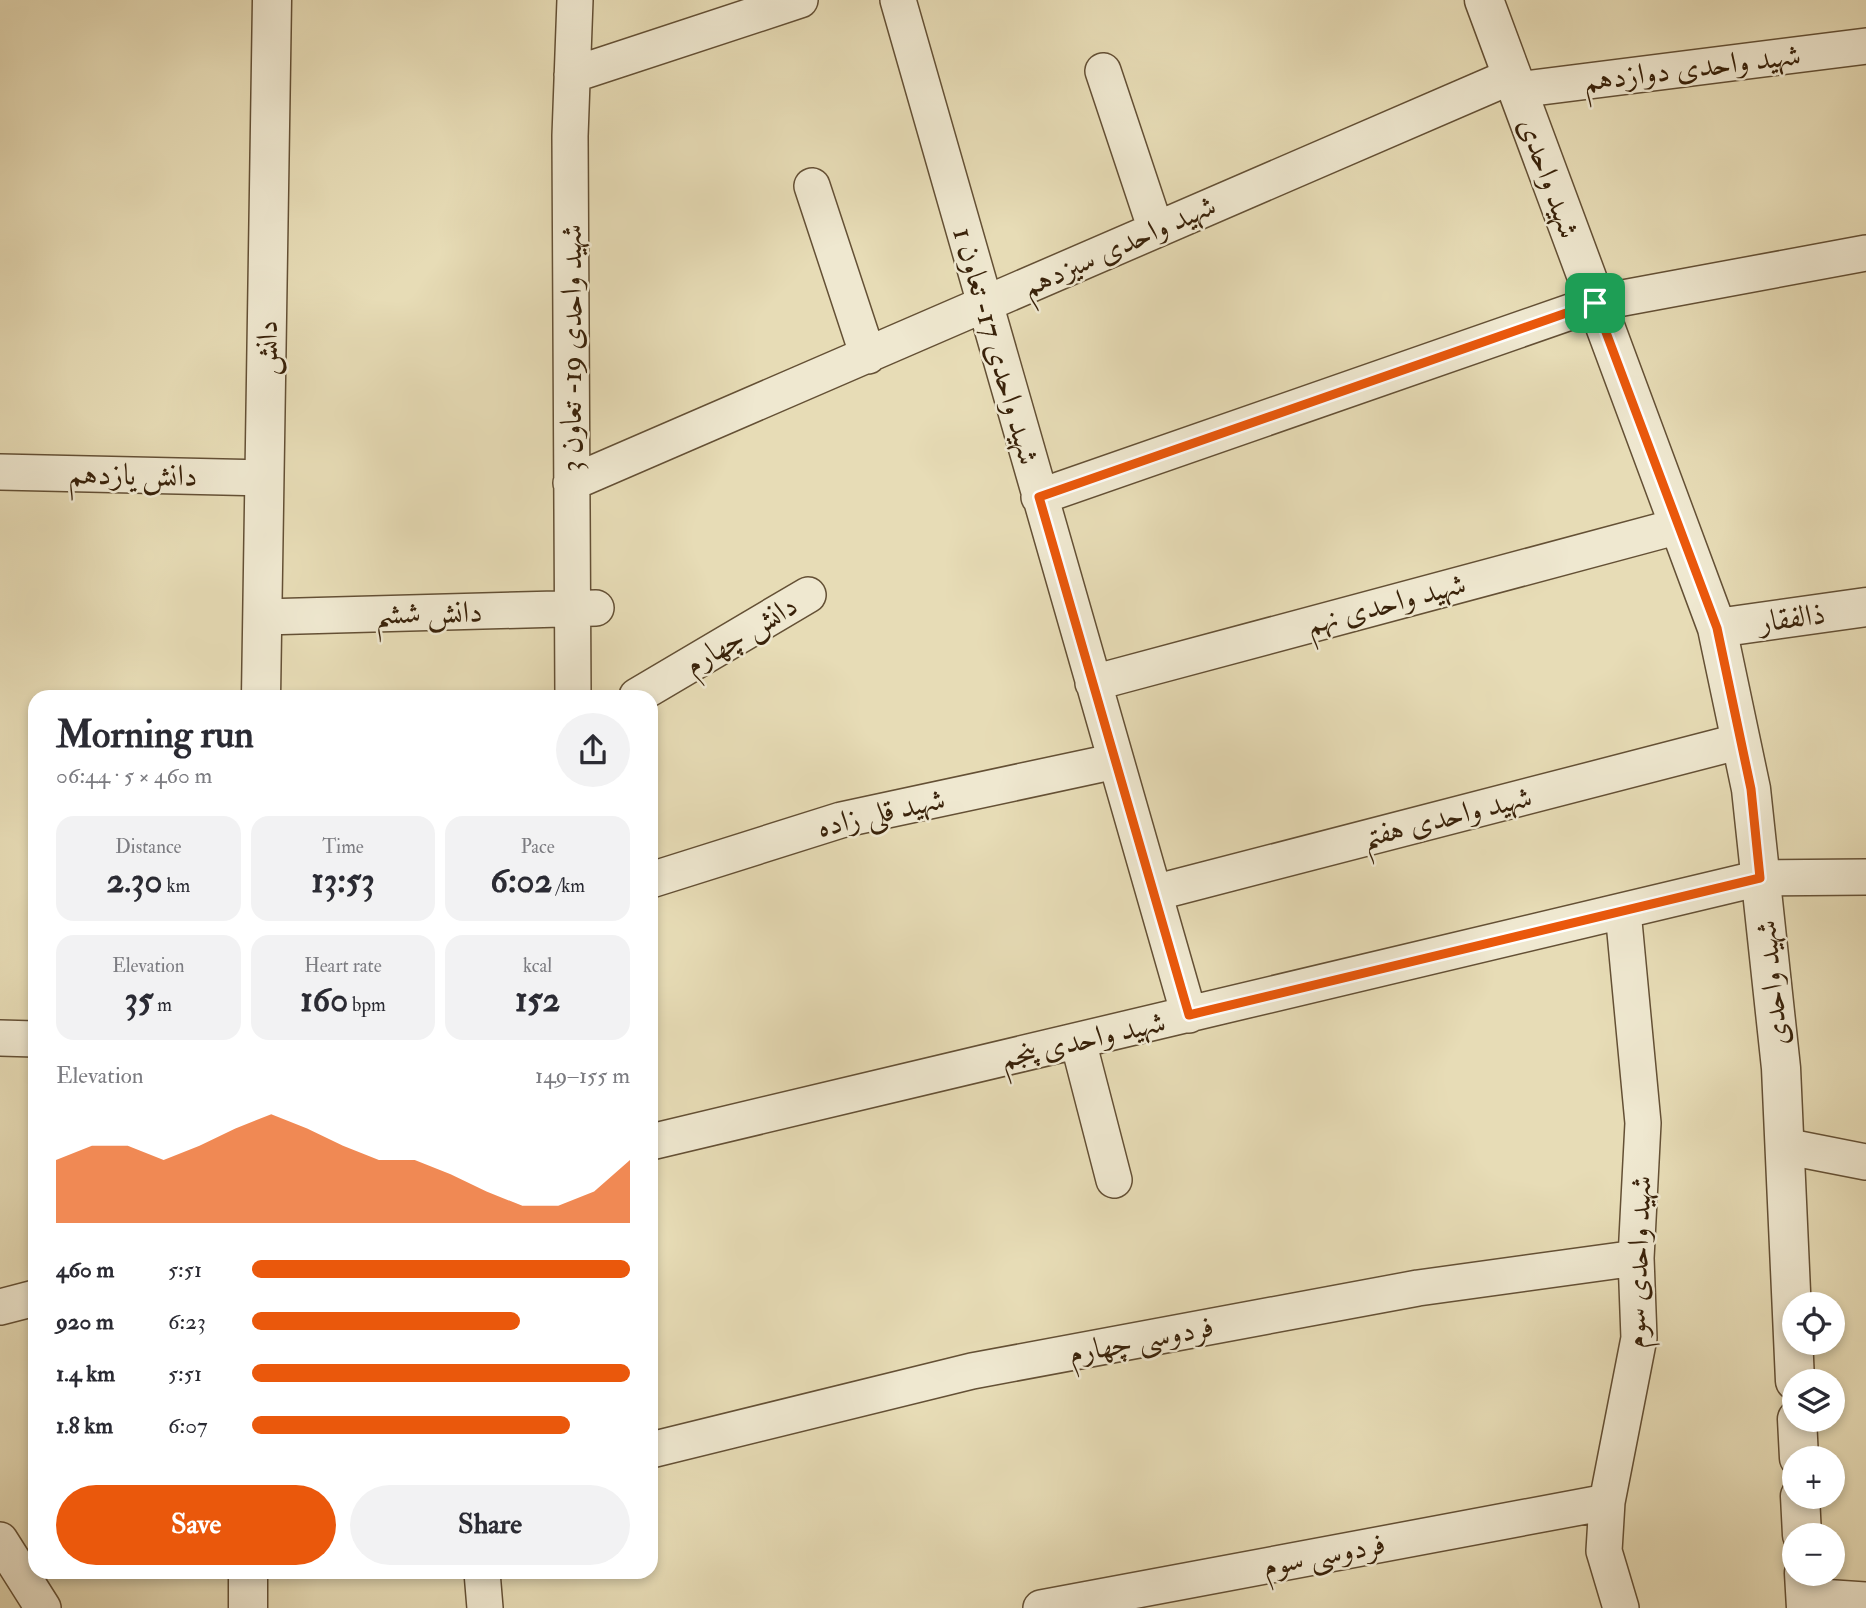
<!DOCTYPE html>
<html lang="en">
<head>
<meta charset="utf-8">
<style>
	body { margin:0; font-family:"IM FELL Double Pica",Amiri,serif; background:#f2f2f3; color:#2b2b33; height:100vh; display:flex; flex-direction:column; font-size:26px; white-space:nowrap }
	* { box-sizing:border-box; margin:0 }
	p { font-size:23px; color:#7c7c81 }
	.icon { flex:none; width:38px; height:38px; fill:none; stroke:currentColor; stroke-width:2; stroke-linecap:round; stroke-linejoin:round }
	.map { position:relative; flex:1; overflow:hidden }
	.drawer { position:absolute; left:28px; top:690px; width:630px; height:889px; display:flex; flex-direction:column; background:#fff; border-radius:21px; box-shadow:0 4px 10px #0003 }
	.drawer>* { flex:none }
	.controls { position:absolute; left:1782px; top:1292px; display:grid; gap:14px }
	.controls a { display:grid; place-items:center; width:63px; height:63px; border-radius:50%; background:#fff; box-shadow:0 4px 10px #0003; font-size:35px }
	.pin { position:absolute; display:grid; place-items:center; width:60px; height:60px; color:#fff; margin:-30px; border-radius:14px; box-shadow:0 4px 10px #0006 }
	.round { display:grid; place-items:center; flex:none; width:74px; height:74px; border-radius:37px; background:#f2f2f3 }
	.headline { display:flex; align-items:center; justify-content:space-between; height:119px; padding:0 28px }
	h1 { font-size:38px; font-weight:700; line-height:52px }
	.stats { display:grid; grid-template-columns:repeat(3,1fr); gap:10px; height:119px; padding:7px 28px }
	.stats div { display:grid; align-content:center; border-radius:18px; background:#f2f2f3; text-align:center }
	.stats b { font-size:35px; font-weight:700 }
	.stats small { font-size:19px; font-weight:400 }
	.stats p { font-size:19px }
	.chart { height:196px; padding:14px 28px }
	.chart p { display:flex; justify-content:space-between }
	.chart svg { width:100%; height:126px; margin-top:7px; fill:#ea580c; opacity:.7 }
	.cta { display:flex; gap:14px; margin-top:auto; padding:14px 28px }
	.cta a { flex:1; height:80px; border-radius:42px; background:#ea580c; color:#fff; font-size:28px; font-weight:700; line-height:80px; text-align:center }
	.cta a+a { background:#f2f2f3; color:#2b2b33 }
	ul { padding:0 28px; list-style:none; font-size:23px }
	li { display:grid; grid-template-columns:112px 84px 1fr; align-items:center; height:52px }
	li i { height:18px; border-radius:9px; background:#ea580c }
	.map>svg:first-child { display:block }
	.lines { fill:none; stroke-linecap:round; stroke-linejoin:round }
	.minor-casing { stroke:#645035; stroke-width:38 }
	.tertiary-casing { stroke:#645035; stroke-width:41 }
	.minor { stroke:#efe8d0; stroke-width:35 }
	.tertiary { stroke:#efe8d0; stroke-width:38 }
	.route-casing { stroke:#fff; stroke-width:14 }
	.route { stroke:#ea580c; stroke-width:9 }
	.labels { text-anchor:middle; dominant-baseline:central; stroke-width:5; stroke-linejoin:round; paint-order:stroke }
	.street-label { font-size:30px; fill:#39220a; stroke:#efe8d0 }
</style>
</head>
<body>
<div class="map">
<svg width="1866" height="1608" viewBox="0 0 1866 1608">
	<rect width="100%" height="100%" fill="#e7dcb6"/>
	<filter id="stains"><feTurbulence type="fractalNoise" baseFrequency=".00286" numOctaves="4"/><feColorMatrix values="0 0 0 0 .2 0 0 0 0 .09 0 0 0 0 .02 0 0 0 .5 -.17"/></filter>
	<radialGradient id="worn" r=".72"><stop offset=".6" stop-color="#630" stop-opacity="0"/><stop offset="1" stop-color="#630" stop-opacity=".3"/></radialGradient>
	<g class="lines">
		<g class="minor-casing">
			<path id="minor" d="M898 0 1189 1015
				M1103 71 1156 230
				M572 75 800 0
				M1517 90 1866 46
				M812 186 868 356
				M0 472 265 478
				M571 483 1512 76
				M1039 497 1596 303 1866 253
				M263 617 596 608
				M1093 683 1679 526
				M573 696 570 136 575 0
				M637 696 808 595
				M651 880 841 820 1116 761
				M1154 893 1741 741
				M0 1038 35 1039
				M1078 1041 1114 1180
				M651 1142 1760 878 1866 877
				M1784 1146 1866 1162
				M0 1307 35 1298
				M651 1450 972 1371 1418 1288 1636 1258
				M0 1540 43 1608
				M482 1572 485 1608
				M1805 1596 1866 1600
				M1041 1608 1607 1502
				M1621 1608 1604 1551 1607 1502 1639 1338 1636 1258 1643 1123 1623 911"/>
		</g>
		<g class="tertiary-casing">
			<path id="tertiary" d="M1484 0 1717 628 1751 789 1781 1068 1795 1381
				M1717 628 1866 607
				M261 696 272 0
				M1797 1419 1799 1458
				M1800 1496 1802 1535
				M1804 1573 1806 1608
				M248 1608V1572"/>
		</g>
		<use href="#minor" class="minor"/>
		<use href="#tertiary" class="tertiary"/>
	</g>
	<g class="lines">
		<g class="route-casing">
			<path id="route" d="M1595 303 1717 628 1751 789 1760 878 1189 1015 1039 497Z"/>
		</g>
		<use href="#route" class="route"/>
	</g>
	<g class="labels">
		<g class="street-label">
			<text transform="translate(1692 68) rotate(-7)">شهید واحدی دوازدهم</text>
			<text transform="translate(1549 178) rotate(70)">شهید واحدی</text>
			<text transform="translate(1119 246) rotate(-24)">شهید واحدی سیزدهم</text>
			<text transform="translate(996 346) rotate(74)">شهید واحدی 17- تعاون 1</text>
			<text transform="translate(267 348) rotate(-89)">دانش</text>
			<text transform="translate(571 348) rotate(-90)">شهید واحدی 19- تعاون 3</text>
			<text transform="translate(133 475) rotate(1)">دانش یازدهم</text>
			<text transform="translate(1386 604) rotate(-15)">شهید واحدی نهم</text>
			<text transform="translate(429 613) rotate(-1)">دانش ششم</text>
			<text transform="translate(1792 618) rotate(-8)">ذالفقار</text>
			<text transform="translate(741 635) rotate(-31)">دانش چهارم</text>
			<text transform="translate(881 813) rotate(-13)">شهید قلی زاده</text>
			<text transform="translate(1447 817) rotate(-14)">شهید واحدی هفتم</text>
			<text transform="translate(1772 983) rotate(-96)">شهید واحدی</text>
			<text transform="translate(1083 1040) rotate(-13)">شهید واحدی پنجم</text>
			<text transform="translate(1638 1262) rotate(-88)">شهید واحدی سوم</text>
			<text transform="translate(1141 1340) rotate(-11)">فردوسی چهارم</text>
			<text transform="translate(1324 1555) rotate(-11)">فردوسی سوم</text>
		</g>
	</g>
	<rect width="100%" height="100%" filter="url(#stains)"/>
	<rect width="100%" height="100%" fill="url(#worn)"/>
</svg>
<div class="controls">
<a><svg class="icon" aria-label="locate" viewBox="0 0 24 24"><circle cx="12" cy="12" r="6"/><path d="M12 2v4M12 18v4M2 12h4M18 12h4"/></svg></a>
<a><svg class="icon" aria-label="layers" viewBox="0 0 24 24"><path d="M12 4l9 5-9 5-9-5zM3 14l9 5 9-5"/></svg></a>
<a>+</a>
<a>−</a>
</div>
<div class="pin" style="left:1595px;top:303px;background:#1e9e55"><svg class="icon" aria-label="arrive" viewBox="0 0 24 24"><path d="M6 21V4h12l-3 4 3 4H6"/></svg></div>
<section class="drawer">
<div class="headline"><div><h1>Morning run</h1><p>06:44 · 5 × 460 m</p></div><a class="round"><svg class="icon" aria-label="share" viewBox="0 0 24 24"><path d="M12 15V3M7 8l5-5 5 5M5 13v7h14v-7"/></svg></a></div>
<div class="stats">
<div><p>Distance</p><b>2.30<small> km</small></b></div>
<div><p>Time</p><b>13:53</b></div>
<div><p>Pace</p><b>6:02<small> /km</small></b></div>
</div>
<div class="stats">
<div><p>Elevation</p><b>35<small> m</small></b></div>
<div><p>Heart rate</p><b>160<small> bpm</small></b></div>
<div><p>kcal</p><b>152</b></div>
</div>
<div class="chart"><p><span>Elevation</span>149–155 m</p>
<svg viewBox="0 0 160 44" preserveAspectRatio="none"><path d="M0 44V22L10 17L20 17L30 22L40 17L50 11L60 6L70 11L80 17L90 22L100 22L110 27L120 33L130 38L140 38L150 33L160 22V44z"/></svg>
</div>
<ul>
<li><b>460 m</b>5:51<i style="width:100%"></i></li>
<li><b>920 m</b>6:23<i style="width:71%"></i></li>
<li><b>1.4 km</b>5:51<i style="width:100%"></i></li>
<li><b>1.8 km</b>6:07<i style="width:84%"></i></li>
</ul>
<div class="cta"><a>Save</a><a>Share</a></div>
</section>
</div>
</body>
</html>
